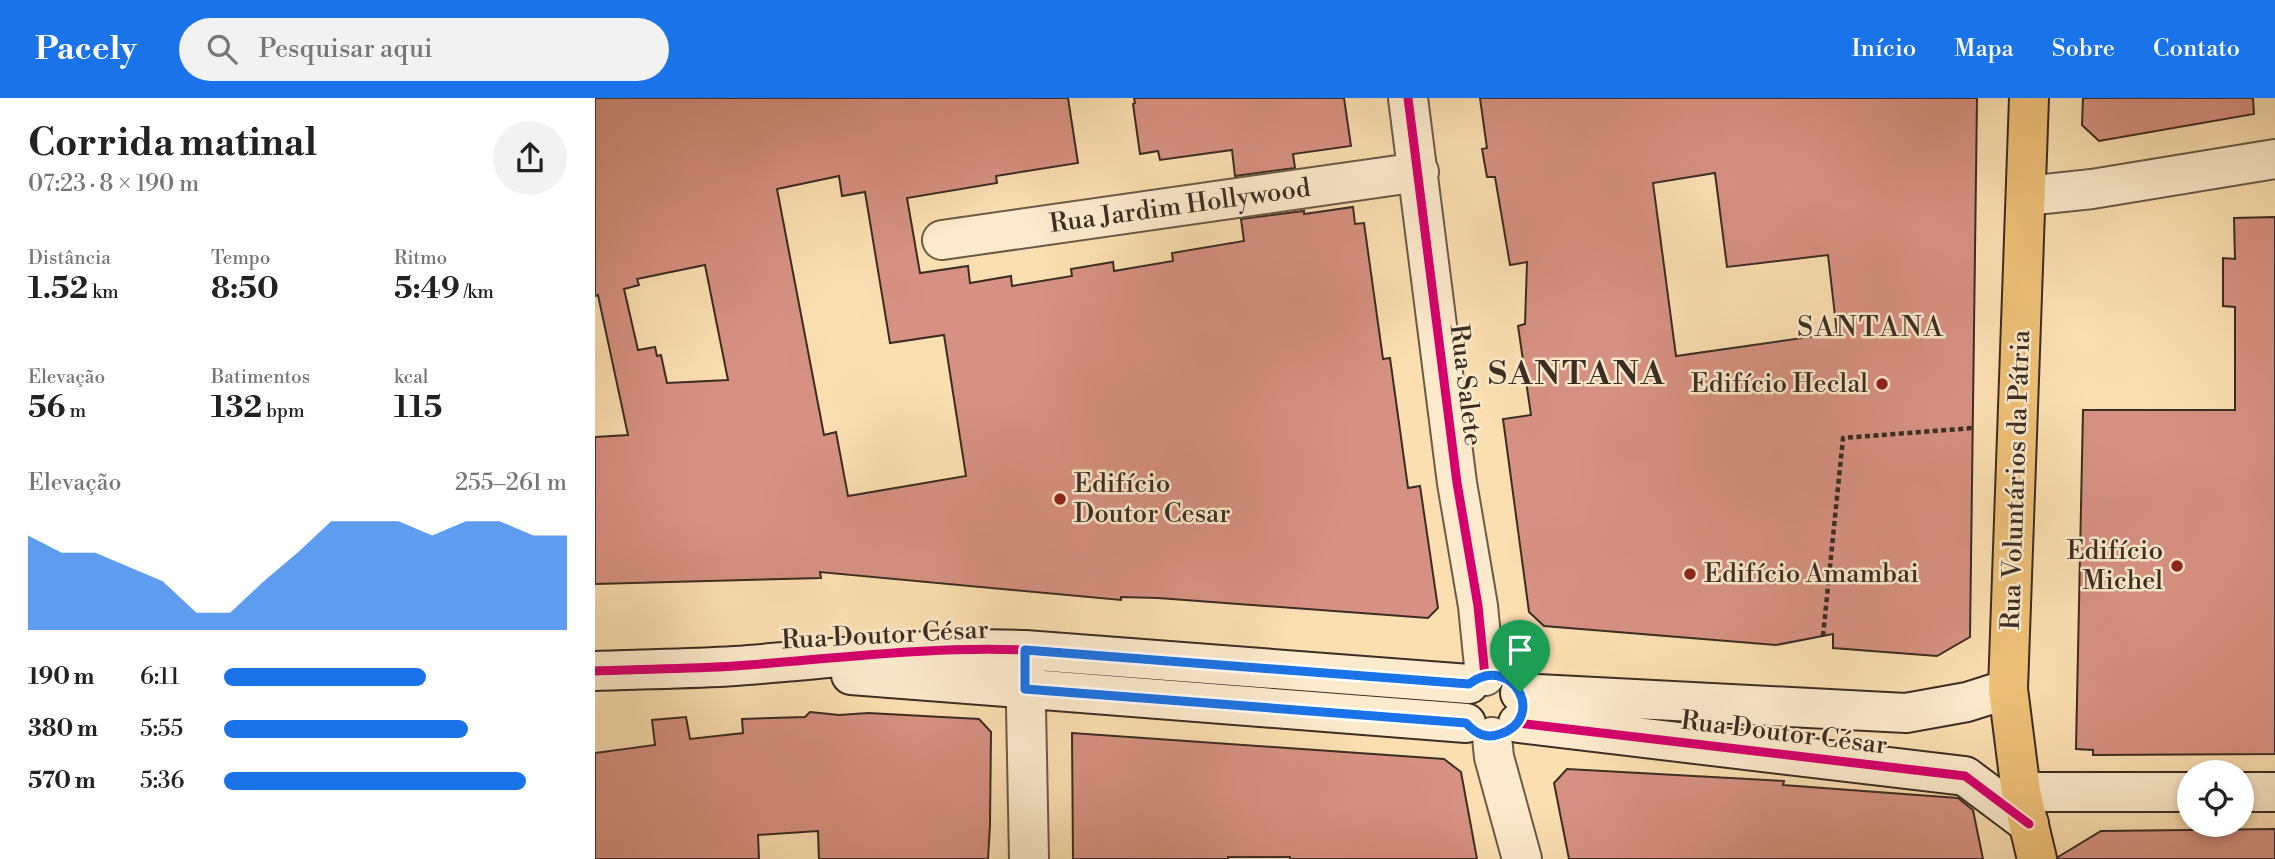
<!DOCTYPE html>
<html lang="pt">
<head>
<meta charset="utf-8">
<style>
	body { margin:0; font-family:"Libre Bodoni",serif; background:#f2f2f2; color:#222; height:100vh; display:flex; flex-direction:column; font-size:26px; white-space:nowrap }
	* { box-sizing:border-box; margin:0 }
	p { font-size:23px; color:#767676 }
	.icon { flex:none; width:38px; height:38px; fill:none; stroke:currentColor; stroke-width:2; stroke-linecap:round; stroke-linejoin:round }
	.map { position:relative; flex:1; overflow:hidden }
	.drawer { display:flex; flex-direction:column; background:#fff; width:595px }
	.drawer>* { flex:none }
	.controls { position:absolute; left:1582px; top:662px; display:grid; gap:14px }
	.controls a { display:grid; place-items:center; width:77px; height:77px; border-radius:50%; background:#fff; box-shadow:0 4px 10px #0003; font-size:35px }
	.pin { position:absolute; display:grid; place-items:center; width:60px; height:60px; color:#fff; margin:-72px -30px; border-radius:50% 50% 50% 0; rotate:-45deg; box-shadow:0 0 7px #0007 }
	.pin .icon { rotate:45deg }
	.round { display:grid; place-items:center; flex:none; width:74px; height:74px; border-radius:37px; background:#f2f2f2 }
	.summary { display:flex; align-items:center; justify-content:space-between; height:119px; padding:0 28px }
	h1 { font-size:38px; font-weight:800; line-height:52px }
	.stats { display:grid; grid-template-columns:repeat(3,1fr); gap:10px; height:119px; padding:7px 28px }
	.stats div { display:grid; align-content:center }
	.stats b { font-size:30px; font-weight:800 }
	.stats small { font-size:19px; font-weight:400 }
	.stats p { font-size:19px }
	.chart { height:196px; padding:14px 28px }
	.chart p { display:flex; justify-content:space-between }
	.chart svg { width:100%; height:126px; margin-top:7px; fill:#1a73e8; opacity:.7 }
	ul { padding:0 28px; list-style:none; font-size:23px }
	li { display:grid; grid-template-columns:112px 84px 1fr; align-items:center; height:52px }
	li i { height:18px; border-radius:9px; background:#1a73e8 }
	header { display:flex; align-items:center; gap:42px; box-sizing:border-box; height:98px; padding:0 35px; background:#1a73e8; color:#fff }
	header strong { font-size:33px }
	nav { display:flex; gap:38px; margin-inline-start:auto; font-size:24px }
	.search { width:490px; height:63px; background:#f2f2f2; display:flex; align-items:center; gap:18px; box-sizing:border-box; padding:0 24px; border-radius:38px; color:#767676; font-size:26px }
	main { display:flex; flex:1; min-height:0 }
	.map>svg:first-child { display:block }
	.building { fill:#d79182; stroke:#3b2d23; stroke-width:2; fill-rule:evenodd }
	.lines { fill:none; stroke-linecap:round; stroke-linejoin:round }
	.street-casing { stroke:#6b5a46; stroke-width:42 }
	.secondary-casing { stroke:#3b2d23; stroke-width:42 }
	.primary-casing { stroke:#3b2d23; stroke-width:42 }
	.path { stroke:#3b2d23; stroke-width:4.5; stroke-dasharray:5 3.5; stroke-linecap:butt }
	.street { stroke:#fceacc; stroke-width:38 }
	.secondary { stroke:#fceacc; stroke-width:38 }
	.primary { stroke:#eec078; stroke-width:38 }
	.cycleway-casing { stroke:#fceacc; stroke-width:13 }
	.cycleway { stroke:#d6006c; stroke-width:9 }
	.route-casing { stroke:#fff; stroke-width:14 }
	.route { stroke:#1a73e8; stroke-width:9 }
	.poi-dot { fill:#8f2418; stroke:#fceacc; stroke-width:2.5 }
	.labels { text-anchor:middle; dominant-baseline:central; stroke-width:5; stroke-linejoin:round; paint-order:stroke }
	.street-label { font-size:26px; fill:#3b2d23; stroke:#fceacc }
	.poi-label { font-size:26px; fill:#3b2d23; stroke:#fceacc; text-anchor:end }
	.neighbourhood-label { font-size:28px; letter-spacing:2px; fill:#3b2d23; stroke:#fceacc }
	.district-label { font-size:33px; font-weight:bold; letter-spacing:2px; fill:#3b2d23; stroke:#fceacc }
</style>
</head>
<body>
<header>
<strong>Pacely</strong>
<div class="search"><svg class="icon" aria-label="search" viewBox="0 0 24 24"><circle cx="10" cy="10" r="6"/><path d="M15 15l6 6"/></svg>Pesquisar aqui</div>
<nav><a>Início</a><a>Mapa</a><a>Sobre</a><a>Contato</a></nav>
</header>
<main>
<section class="drawer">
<div class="summary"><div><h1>Corrida matinal</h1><p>07:23 · 8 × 190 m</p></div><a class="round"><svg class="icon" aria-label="share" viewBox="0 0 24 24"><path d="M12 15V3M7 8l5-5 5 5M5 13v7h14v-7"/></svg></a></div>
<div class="stats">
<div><p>Distância</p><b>1.52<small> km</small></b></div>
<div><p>Tempo</p><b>8:50</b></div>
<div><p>Ritmo</p><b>5:49<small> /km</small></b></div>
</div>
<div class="stats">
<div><p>Elevação</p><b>56<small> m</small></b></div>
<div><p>Batimentos</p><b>132<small> bpm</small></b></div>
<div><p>kcal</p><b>115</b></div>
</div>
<div class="chart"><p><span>Elevação</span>255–261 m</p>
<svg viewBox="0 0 160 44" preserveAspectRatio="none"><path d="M0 44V11L10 17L20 17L30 22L40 27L50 38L60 38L70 27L80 17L90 6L100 6L110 6L120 11L130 6L140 6L150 11L160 11V44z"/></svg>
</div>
<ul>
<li><b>190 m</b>6:11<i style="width:59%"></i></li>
<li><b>380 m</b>5:55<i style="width:71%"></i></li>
<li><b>570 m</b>5:36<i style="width:88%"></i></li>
</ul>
</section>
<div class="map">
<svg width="1680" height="761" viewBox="0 0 1680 761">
	<rect width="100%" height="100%" fill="#fbdfb1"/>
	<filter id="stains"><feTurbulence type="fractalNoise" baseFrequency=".00286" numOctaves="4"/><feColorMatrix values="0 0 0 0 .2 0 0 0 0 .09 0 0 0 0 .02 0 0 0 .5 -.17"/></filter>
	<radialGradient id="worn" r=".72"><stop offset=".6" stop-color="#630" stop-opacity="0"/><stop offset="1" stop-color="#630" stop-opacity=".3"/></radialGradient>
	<path class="building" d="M0 0H473L483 65 401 78 402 85 312 100 325 175 373 168 375 185 416 178 417 188 477 178 476 171 518 164 519 173 578 163 577 155 649 143 646 121 709 113V116L758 109 760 126 769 125 788 261 795 260 813 390 825 388 843 510 833 520 563 500 526 499V502L225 474 226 480 0 486V339L33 337 3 197 0 198ZM244 78 247 98 270 94 295 245 349 237 371 378 253 398 241 334 229 337 182 91ZM110 167 133 282 72 285 66 257 62 258 60 249 43 252 29 191 44 187 42 181Z
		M539 0H749L756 48 698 56 700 70 640 78 637 52 565 62 563 53 545 56 538 6 540 5Z
		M885 0H1382L1375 539 1342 558 1238 550V536L1181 547 949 528 934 514 908 321 936 317 923 228 930 226 932 164 915 167 900 79H892L887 51 892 50ZM1120 75 1132 169 1233 157 1242 235 1081 258 1058 85Z
		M1488 0H1658L1659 16 1504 43 1487 27Z
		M1680 119V656L1498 657V652L1481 651 1488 312H1640V209L1628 208V160L1640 161 1639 120Z
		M215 614 244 617 273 615 384 621 396 634 395 727 393 761H224L223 733 163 737 164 761H0V655L60 647 57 622 91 619 95 641 148 635 147 621 210 619Z
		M477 635 849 661 866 674 882 761H695V759H633V761H478Z
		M972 671 1189 683 1188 687 1363 700 1378 712 1388 761H974L959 685Z
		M1680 731V761H1463V759L1506 733Z"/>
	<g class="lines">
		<g class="street-casing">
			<path id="street" d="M813 0 862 385 883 508 890 578
				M1432 98 1497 91 1680 61
				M347 142 824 74
				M430 558 434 761
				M897 639 899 659 927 761"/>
		</g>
		<g class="secondary-casing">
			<path id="secondary" d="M0 573C46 571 93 571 140 568 236 561 333 548 430 552L874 586
				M256 577 871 625
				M925 595 1311 615 1372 604 1413 591
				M923 625 1370 678 1434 726
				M1426 694H1594
				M1647 694H1680"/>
		</g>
		<g class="primary-casing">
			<path id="primary" d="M1434 0 1413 591 1426 694 1442 761"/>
		</g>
		<path class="path" d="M1228 538 1248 340 1378 330"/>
		<use href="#street" class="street"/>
		<use href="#secondary" class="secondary"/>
		<use href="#primary" class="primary"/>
		<g class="cycleway-casing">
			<path id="cycleway" d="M813 0 862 385 883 508 890 578
				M0 573C46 571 93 571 140 568 236 561 333 548 430 552L874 586
				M923 625 1370 678 1434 726"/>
		</g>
		<use href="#cycleway" class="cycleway"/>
	</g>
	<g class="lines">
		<g class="route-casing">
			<path id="route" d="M430 552 874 586C917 554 953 620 905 636 891 641 881 636 871 625L430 591Z"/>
		</g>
		<use href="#route" class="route"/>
	</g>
	<g class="poi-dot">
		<circle cx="1287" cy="286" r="7"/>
		<circle cx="465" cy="401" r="7"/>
		<circle cx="1582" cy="468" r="7"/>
		<circle cx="1095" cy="476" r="7"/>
	</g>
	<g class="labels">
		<g class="street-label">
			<text transform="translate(585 108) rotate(-8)">Rua Jardim Hollywood</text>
			<text transform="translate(871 287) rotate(83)">Rua Salete</text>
			<text transform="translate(1421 382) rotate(-88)">Rua Voluntários da Pátria</text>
			<text transform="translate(290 537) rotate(-3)">Rua Doutor César</text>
			<text transform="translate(1189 635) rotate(7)">Rua Doutor César</text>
		</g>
		<g class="poi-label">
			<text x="1273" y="286">Edifício Heclal</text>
			<text x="479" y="386" text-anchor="start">Edifício<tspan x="479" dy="30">Doutor Cesar</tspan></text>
			<text x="1568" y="453">Edifício<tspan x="1568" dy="30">Michel</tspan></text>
			<text x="1109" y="476" text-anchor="start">Edifício Amambai</text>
		</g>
		<g class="neighbourhood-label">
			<text x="1276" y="229">SANTANA</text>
		</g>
		<g class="district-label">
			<text x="982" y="276">SANTANA</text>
		</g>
	</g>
	<rect width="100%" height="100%" filter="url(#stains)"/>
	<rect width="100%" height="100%" fill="url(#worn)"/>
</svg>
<div class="controls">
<a><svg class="icon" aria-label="locate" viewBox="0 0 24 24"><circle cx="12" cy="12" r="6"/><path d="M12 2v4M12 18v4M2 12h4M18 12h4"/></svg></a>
</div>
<div class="pin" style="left:925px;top:594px;background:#1e9e55"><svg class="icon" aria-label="arrive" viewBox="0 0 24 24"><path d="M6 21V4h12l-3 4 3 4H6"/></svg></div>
</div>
</main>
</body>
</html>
